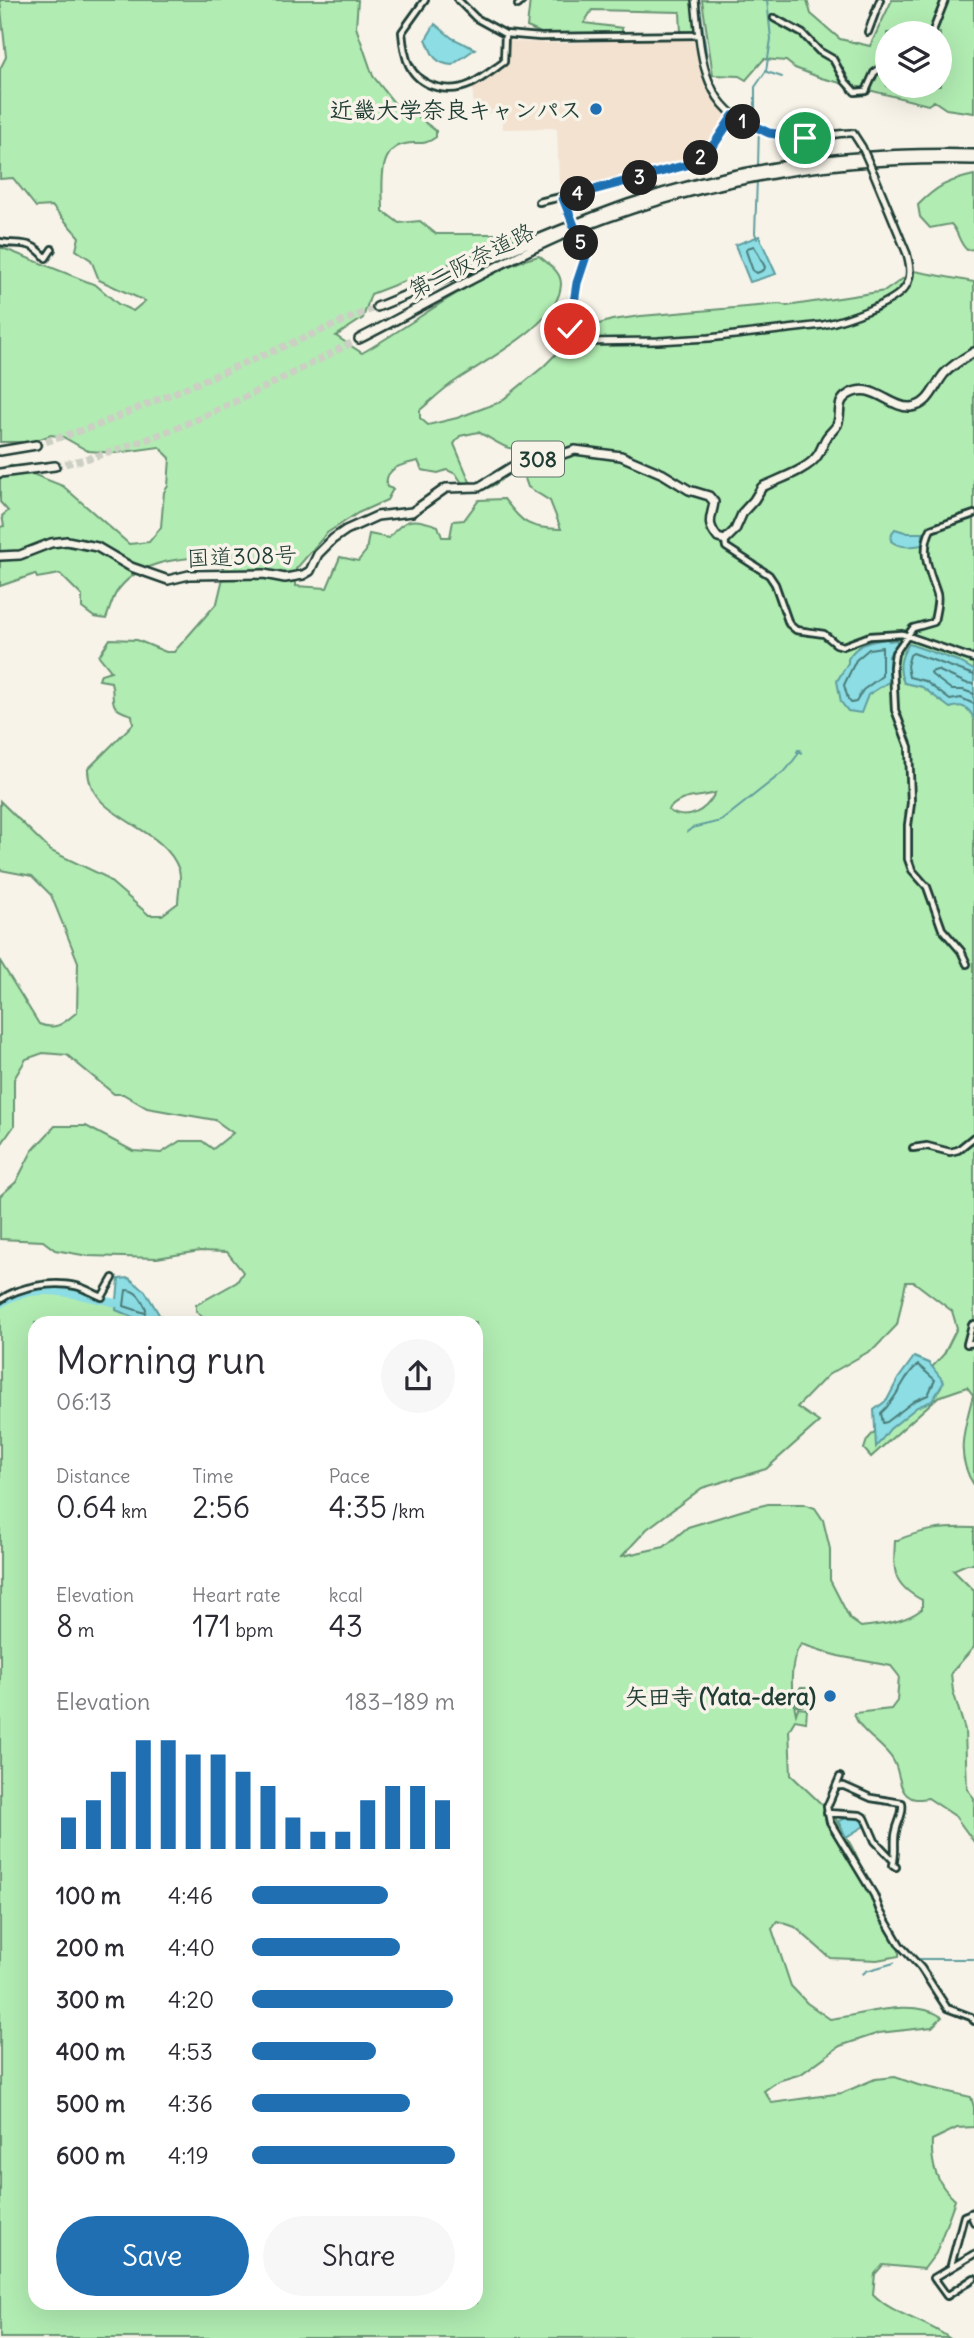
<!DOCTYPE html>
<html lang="en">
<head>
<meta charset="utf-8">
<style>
	body { margin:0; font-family:Delius,"Klee One",sans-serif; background:#f7f7f7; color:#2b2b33; height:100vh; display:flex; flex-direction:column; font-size:26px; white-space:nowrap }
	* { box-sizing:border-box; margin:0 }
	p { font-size:23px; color:#7c7c81 }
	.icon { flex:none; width:38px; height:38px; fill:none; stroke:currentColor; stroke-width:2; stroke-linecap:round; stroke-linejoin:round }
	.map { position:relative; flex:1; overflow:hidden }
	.side { position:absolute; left:28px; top:1316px; width:455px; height:994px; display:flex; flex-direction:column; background:#fff; border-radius:21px; box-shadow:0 7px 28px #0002 }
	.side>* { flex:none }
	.fabs { position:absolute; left:875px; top:21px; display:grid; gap:14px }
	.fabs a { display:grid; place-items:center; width:77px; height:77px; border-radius:50%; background:#fff; box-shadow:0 7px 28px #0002; font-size:35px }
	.pin { position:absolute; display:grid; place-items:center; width:60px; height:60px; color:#fff; margin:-30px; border:4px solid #fff; border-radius:50%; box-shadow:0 2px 7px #0007 }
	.km { position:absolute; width:35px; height:35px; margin:-18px; border-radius:50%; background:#222; color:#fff; font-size:19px; line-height:35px; text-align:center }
	.round { display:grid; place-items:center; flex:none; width:74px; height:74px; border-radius:37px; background:#f7f7f7 }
	.head { display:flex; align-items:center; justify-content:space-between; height:119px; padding:0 28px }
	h1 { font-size:38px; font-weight:600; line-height:52px }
	.stats { display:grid; grid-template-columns:repeat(3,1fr); gap:10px; height:119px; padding:7px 28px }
	.stats div { display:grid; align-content:center }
	.stats b { font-size:30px; font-weight:600 }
	.stats small { font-size:19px; font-weight:400 }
	.stats p { font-size:19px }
	.chart { height:196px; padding:14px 28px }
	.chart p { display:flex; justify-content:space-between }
	.chart svg { width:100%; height:126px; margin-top:7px; stroke:#1f6fb2; stroke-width:6 }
	.action { display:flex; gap:14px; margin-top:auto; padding:14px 28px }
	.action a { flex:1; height:80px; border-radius:42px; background:#1f6fb2; color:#fff; font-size:28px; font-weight:600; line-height:80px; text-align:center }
	.action a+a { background:#f7f7f7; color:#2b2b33 }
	ul { padding:0 28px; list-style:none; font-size:23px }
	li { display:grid; grid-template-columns:112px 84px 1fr; align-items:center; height:52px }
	li i { height:18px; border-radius:9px; background:#1f6fb2 }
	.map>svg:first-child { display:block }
	.built { fill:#f3e2d0 }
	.green { fill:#b1ecb2; stroke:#689473; stroke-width:2; fill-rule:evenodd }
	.water { fill:#8cdde4; stroke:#609d9e; stroke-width:2 }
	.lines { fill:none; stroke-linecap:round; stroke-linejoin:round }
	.shore { stroke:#4b7d7a; stroke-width:2 }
	.stream { stroke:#609d9e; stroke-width:2 }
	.river { stroke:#8cdde4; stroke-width:8 }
	.highway-tunnel { stroke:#cccfc4; stroke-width:7; stroke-dasharray:7 3.5; stroke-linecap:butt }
	.street-casing { stroke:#1f3d34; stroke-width:10 }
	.secondary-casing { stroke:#1f3d34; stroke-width:10 }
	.highway-casing { stroke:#1f3d34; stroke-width:12 }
	.street { stroke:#f7f3e8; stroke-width:4.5 }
	.secondary { stroke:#f7f3e8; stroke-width:5 }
	.highway { stroke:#f7f3e8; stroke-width:7 }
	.secondary-bridge-casing { stroke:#1f3d34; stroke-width:10; stroke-linecap:butt }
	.secondary-bridge { stroke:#f7f3e8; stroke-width:5 }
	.route-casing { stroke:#fff; stroke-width:14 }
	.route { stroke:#1f6fb2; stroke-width:9 }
	.poi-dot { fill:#1f6fb2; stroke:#f7f3e8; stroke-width:2.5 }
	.labels { text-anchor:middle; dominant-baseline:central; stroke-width:7; stroke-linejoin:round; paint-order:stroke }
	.shield { fill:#f7f3e8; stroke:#60746a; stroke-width:2 }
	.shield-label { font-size:21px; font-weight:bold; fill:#1f3d34 }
	.poi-label { font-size:23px; font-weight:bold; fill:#1f3d34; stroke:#f7f3e8; text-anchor:end }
	.street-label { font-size:23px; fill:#1f3d34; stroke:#f7f3e8 }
</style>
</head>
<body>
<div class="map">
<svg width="974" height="2338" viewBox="0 0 974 2338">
	<rect width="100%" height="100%" fill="#f7f3e8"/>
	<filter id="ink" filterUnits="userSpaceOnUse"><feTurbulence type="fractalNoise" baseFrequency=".0143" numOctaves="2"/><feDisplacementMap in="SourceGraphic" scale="14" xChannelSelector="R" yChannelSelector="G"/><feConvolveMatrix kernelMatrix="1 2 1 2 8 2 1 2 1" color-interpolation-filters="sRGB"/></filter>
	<g filter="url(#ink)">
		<path class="built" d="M696 38 707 87 717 106 729 116 695 158 673 166 617 181 559 184 557 128 503 129 501 113H473V83L504 62 505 39 518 42 567 43Z"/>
		<path class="green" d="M0 0H358L356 27 373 76 395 104 416 115 436 131V137C423 147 418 141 405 144 376 149 383 190 383 211L399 223 420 221 436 234H527L371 294 363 318 336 336 362 353C417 322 478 271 539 256 548 264 561 271 561 284 560 323 486 360 457 380 444 388 432 400 420 410V418L428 425 457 418 500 402 543 367 580 330 612 320 641 316 780 304 787 306 885 291 914 271 974 282V1485C954 1454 965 1428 973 1395L967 1387 938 1397 871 1457 864 1449 867 1440 944 1354 957 1328 952 1311 914 1282H906L897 1325 875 1348 828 1375 797 1407 819 1422 766 1469 702 1488 647 1529 622 1556 664 1547 688 1527 744 1510 768 1504H803L815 1508 823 1520 830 1549V1580L850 1619 861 1627C883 1624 904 1623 922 1609V1600C893 1585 893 1572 895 1541 924 1529 943 1527 974 1528V1564H967L953 1570 974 1591V1647L951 1673 953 1691 965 1730 967 1789 974 1798V1842L955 1816 928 1798C920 1799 914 1801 907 1795 898 1787 900 1771 893 1760 883 1743 859 1733 854 1713L891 1709 897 1701 899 1676 891 1666 838 1656 801 1644C788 1663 791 1691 796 1714L798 1708 807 1709 806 1722 795 1720 789 1730 791 1775 834 1816 852 1847 899 1947V1956L877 1960 830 1958 795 1927 778 1921 772 1929 791 1986 807 2003 830 2019C864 2015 912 1997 942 2017L932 2027 879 2033 840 2046 801 2074 778 2081 764 2091 772 2103 842 2093 875 2079 895 2077 918 2085 971 2097 974 2107V2127L957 2128 932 2140C931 2165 936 2183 955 2200L936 2253 924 2269 883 2265 875 2274 873 2294C894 2316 926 2320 949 2338H0V1298C58 1270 94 1290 143 1323H35V2303H476V1323H210L196 1311V1305L237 1282 243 1272 227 1252 200 1251 157 1258 88 1256 55 1250 43 1241 0 1239V1196L16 1182 32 1151 55 1126H86L133 1151 161 1153 180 1141H202L213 1149 233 1133 215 1120 147 1108 123 1094H114L67 1055 43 1053 26 1059 14 1079V1126L0 1146V961L39 1024C56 1031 64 1023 77 1012L78 962 51 895 32 876 0 870V801L51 851 104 876 149 915H162L178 903C178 893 182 879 179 870 163 823 88 820 88 769L133 724 132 715C105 708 116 699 111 682L99 680 101 674 111 671 99 656 110 639 137 640 166 652H174L217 603 223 578V564L213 556C178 559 138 560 116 593 112 600 109 611 106 619L94 617 82 608V596L60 574 37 578 35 574 0 586V560L13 558 0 553V527L4 526 2 516 8 511 0 502V469L10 465 63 486 129 544 149 542 161 527 164 492 168 486 170 458 159 447 116 453 88 451 63 437 51 435 31 442H0V247L96 285 118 304 133 311 145 301 99 280 91 260 76 250 79 237 52 206 36 207 13 178 0 179V69L6 57ZM478 432C487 436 503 447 509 448 518 450 524 447 532 453L521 467 528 487 550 501 561 529C526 527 525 525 504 499L479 500 464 520 453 521 450 537H442L438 526C414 517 405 517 389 538L369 534 366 551 358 561 340 557 327 588 296 586V569L327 533 358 513 387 500 393 489 387 487C383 468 403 464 418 461L422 470 438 473 447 470 456 474 462 483 449 485V491C470 492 484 494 501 480L500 471 477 484 470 482 454 444 460 436ZM715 793C706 811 687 823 668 810 682 794 695 799 715 793Z
			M530 0H692L696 28 693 32H681L680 12 592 10 584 23 622 28V34L541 33 527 27Z
			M702 0H807L811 14 840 39 870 46 892 0H974V113L946 109 934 101 928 105 821 78 795 68 786 61 764 59 746 80 739 76 713 75ZM887 33H940V86H887Z
			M974 175V249L967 250C958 242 959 232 951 224L930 228 920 217 918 205C937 186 947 181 974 175Z
			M800 1688H808L810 1691 807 1704 801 1706 795 1705Z"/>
		<path class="water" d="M435 24 452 38 475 49 452 65C432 63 432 52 426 39Z
			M759 236 776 274 750 282 735 245Z
			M895 529 908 533H923L922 545C912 547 899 548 891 541L892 533Z
			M887 639 889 641 896 640 898 643 889 656 890 681 868 695 861 713 848 711 841 702 837 681 848 663V659C856 644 871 641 887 639Z
			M909 644 958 661 974 670V719C969 707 962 704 950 708L922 687 904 683C897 668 900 656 909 644Z
			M129 1278 145 1291 160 1316 161 1323H147L116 1310 119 1279Z
			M914 1357 929 1363 944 1382 932 1401 917 1407 890 1429 876 1447 874 1410 887 1400 898 1379Z
			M853 1816 862 1818 866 1825 846 1837 838 1821Z"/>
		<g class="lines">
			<path class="shore" d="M754 246 765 267 764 270 757 273 753 271 746 251 747 248Z
				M882 647V676L863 690 856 702 851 703 848 699 844 685 856 660 869 649Z
				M974 675 913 653 910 655 907 666 909 677 925 681 950 700 961 698 974 704
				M974 684 966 683 937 670 931 672 932 675 952 690H963L974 694
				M126 1290C137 1290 142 1300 146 1309L145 1313 124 1306Z
				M918 1365 935 1380 928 1395 914 1401 887 1422 883 1423 881 1413C898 1399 904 1374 918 1365Z"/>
			<path class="stream" d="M699 0 709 74
				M767 72 782 77
				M716 89 722 99
				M725 103 740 115 759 125 758 166
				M755 114V87L766 71 771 39 767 0
				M757 239 755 233 757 179
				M932 533C946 528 959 521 974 519
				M798 750H800L801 753 797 752Z
				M687 832 692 828 721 821 787 769 799 753
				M919 1959H974
				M863 1974 866 1971 894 1963"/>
			<path class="river" d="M0 1304C34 1280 78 1295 116 1303"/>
			<path class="highway-tunnel" d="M36 445 98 425 377 307
				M55 466C164 444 261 389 359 339"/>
			<g class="street-casing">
				<path id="street" d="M425 0 402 32C403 43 404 55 409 65 420 88 449 94 471 84 483 78 494 69 504 62L505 34
					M458 0 476 18 505 34 540 37 699 35
					M518 5 523 0
					M774 18 803 34 819 51 833 59 845 81 855 92 866 91 874 73 887 62
					M868 32 880 0
					M932 33 945 0
					M539 202 618 184 698 162 715 143 733 116
					M0 242C22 246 30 239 46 258L52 249
					M725 540 726 547 769 575 775 584 789 624 796 630 824 634 836 644 843 646 870 636 902 634 974 659
					M967 964 961 951 942 929 927 887 912 870 908 859V825L911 803 909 747 895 710 893 667 895 653 913 628 934 622C935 614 939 602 937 594 930 572 919 553 931 529L974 514
					M913 1148 927 1146 950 1152 958 1150 974 1137
					M0 1300C19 1286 53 1281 76 1286 85 1288 94 1294 102 1297L113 1278
					M974 1324 972 1325 967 1344 974 1343
					M840 1777 827 1807 830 1822 874 1895 880 1911 900 1945 921 1968 947 2008 971 2017 974 2021
					M836 1786H844L871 1798 902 1803C904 1814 898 1821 896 1831 893 1842 897 1851 893 1865L896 1867
					M827 1813 860 1815 865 1818 875 1841 894 1861
					M970 2213 974 2222
					M974 2254 934 2278 947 2296 974 2278
					M951 2265 964 2216 974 2212"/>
			</g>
			<g class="secondary-casing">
				<path id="secondary" d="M695 0C701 52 700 106 757 128 772 134 788 138 805 138 821 138 837 132 853 133L862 147
					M563 198 571 220
					M577 234 586 256 577 283 571 319 570 335 579 342 658 341 709 338 823 325C844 320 895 304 906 286 912 276 910 265 907 254L874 174"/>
			</g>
			<g class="highway-casing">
				<path id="highway" d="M377 307C461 273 543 234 628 204 739 166 857 151 974 154
					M359 339C426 305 490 267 558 237 689 181 832 156 974 160
					M0 451 36 445
					M0 473 55 466
					M0 556 20 555 51 543 67 541 97 547 131 567 168 580 189 575 264 574 285 578 303 575 310 571 318 554 333 539 346 530 377 516 412 512 446 488 479 487 518 463 554 457 575 450 621 456 663 474 689 490 709 496 714 502C712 518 705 522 718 538L725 540 735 530 743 512 754 500 762 487C776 480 808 470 817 456 821 451 823 443 827 437 830 433 834 430 837 425 842 414 836 404 846 396 871 378 890 409 911 407 930 405 934 386 944 374 952 365 964 358 974 352"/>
			</g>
			<use href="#street" class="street"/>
			<use href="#secondary" class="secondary"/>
			<use href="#highway" class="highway"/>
			<g class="secondary-bridge-casing">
				<path id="secondary-bridge" d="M862 147 874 174
					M571 220 577 234"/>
			</g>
			<use href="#secondary-bridge" class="secondary-bridge"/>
		</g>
	</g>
	<g class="lines" filter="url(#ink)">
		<g class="route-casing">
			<path id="route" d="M570 329 577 283 586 256 563 198 698 162 715 143 733 116 769 133 805 138"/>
		</g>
		<use href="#route" class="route"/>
	</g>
	<g class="poi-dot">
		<circle cx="596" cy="109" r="7"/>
		<circle cx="830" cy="1696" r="7"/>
	</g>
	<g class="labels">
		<rect class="shield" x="512" y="441.5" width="52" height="35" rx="5"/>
		<g class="shield-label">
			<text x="538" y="459">308</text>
		</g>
		<g class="poi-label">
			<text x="582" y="109">近畿大学奈良キャンパス</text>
			<text x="816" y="1696">矢田寺 (Yata-dera)</text>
		</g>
		<g class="street-label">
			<text transform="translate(471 260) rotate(-27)">第二阪奈道路</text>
			<text transform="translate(242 556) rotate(-2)">国道308号</text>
		</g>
	</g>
</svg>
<div class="fabs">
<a><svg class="icon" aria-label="layers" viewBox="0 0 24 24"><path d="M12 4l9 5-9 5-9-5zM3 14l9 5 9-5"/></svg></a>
</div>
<div class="pin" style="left:805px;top:138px;background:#1e9e55"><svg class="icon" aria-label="arrive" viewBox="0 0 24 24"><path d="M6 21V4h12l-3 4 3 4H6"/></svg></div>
<div class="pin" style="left:570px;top:329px;background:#d93025"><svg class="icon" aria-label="check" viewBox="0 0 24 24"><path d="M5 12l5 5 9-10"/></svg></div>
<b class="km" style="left:743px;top:122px">1</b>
<b class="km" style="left:701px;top:158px">2</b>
<b class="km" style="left:640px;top:178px">3</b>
<b class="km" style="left:578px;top:194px">4</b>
<b class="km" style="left:581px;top:243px">5</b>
<section class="side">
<div class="head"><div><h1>Morning run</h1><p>06:13</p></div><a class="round"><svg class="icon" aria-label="share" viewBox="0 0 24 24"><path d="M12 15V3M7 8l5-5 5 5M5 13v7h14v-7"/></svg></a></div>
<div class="stats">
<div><p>Distance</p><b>0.64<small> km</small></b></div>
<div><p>Time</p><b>2:56</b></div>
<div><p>Pace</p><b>4:35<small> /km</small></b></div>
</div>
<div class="stats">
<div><p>Elevation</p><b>8<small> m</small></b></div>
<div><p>Heart rate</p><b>171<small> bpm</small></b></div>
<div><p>kcal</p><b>43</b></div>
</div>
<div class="chart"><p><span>Elevation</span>183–189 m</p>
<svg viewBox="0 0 160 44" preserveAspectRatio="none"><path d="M5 44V33M15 44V27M25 44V17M35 44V6M45 44V6M55 44V11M65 44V11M75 44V17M85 44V22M95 44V33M105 44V38M115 44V38M125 44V27M135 44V22M145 44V22M155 44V27"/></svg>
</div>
<ul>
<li><b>100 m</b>4:46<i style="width:67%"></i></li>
<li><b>200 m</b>4:40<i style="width:73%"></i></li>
<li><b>300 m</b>4:20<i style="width:99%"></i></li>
<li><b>400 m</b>4:53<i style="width:61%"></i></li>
<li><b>500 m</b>4:36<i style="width:78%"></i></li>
<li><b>600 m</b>4:19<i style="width:100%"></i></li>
</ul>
<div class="action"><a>Save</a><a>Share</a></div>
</section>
</div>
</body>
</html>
